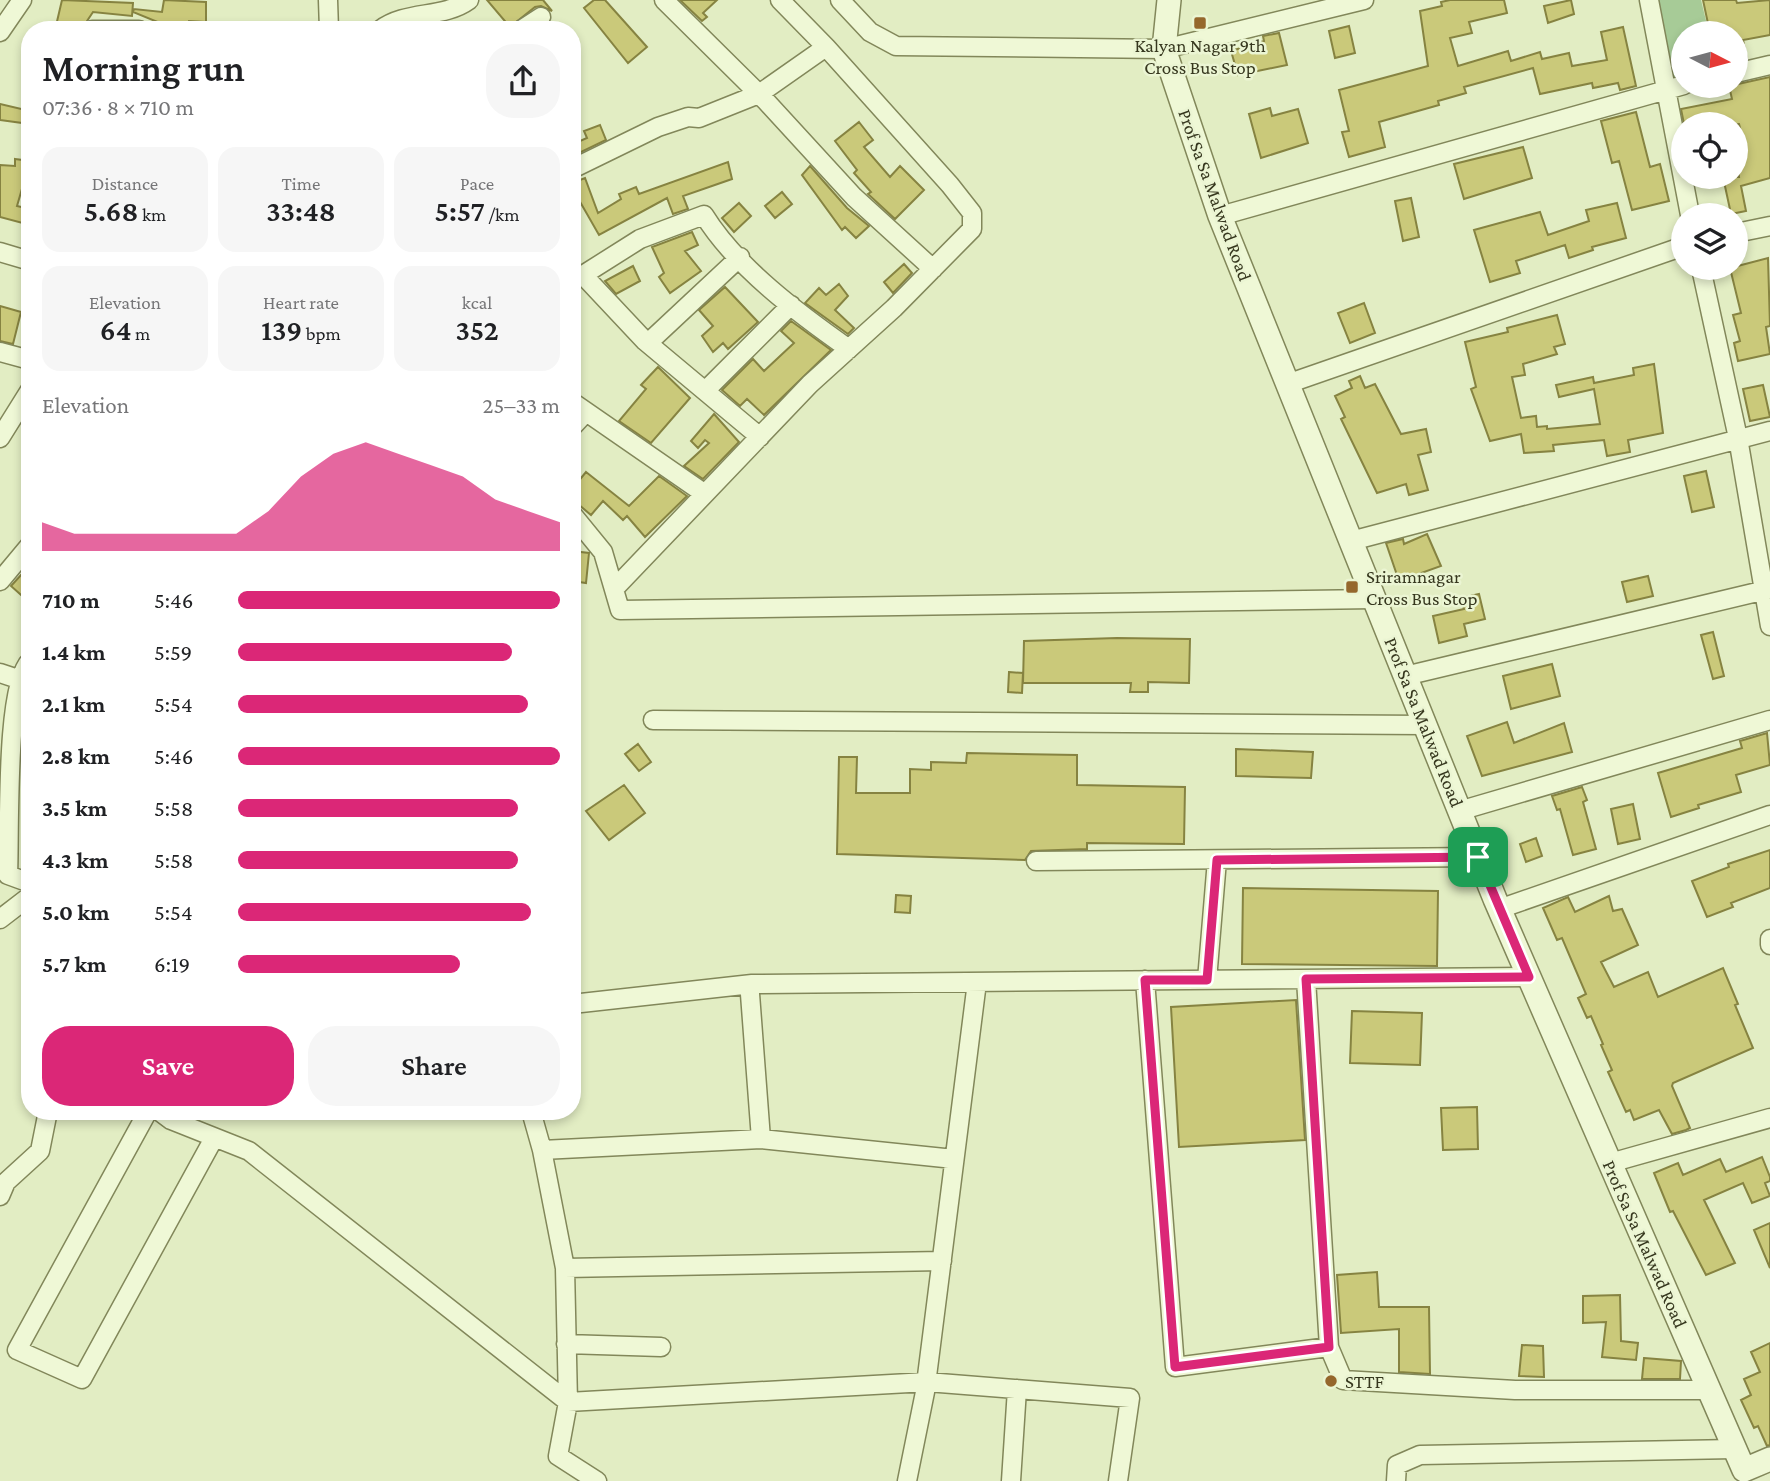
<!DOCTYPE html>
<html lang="en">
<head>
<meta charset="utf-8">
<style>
	body { margin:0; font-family:"Crimson Pro",serif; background:#f6f6f6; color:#202124; height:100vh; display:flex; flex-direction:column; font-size:26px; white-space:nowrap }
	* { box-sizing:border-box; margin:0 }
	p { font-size:23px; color:#757577 }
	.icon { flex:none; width:38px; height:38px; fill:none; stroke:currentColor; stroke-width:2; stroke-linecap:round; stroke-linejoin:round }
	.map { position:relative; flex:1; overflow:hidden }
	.details { position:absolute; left:21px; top:21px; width:560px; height:1099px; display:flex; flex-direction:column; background:#fff; border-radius:28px; box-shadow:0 4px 10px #0003 }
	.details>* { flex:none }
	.needle { width:46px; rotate:96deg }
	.tools { position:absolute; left:1671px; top:21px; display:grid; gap:14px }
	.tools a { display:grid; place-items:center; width:77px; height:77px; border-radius:50%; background:#fff; box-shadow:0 4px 10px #0003; font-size:35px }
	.pin { position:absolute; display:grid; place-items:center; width:60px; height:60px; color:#fff; margin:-30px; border-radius:14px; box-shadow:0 4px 10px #0006 }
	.round { display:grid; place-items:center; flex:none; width:74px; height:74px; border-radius:28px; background:#f6f6f6 }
	.headline { display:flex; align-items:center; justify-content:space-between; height:119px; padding:0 21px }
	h1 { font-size:38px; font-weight:600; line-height:52px }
	.metrics { display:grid; grid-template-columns:repeat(3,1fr); gap:10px; height:119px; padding:7px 21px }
	.metrics div { display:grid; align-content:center; border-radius:18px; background:#f6f6f6; text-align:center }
	.metrics b { font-size:30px; font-weight:600 }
	.metrics small { font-size:19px; font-weight:400 }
	.metrics p { font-size:19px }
	.chart { height:196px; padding:14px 21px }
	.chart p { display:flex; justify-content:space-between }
	.chart svg { width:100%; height:126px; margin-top:7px; fill:#db2777; opacity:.7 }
	.action { display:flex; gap:14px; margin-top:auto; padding:14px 21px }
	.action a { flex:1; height:80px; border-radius:28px; background:#db2777; color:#fff; font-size:28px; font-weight:600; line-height:80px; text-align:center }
	.action a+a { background:#f6f6f6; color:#202124 }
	ul { padding:0 21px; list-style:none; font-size:23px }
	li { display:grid; grid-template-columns:112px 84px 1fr; align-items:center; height:52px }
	li i { height:18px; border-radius:9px; background:#db2777 }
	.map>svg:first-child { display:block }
	.green { fill:#a7cb97 }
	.building { fill:#cac97a; stroke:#868341; stroke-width:2 }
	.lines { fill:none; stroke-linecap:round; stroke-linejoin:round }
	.minor-casing { stroke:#82875a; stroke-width:21 }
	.tertiary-casing { stroke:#82875a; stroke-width:26 }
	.minor { stroke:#eff8d6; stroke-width:18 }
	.tertiary { stroke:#eff8d6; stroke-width:23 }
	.route-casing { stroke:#fff; stroke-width:14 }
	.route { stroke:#db2777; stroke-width:9 }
	.poi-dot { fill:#95672c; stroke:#ebf5d3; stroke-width:2.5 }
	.labels { text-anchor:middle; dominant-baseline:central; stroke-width:5; stroke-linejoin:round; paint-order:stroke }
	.poi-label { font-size:19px; fill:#36371e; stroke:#ebf5d3; text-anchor:start }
	.street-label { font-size:19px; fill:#36371e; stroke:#ebf5d3 }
</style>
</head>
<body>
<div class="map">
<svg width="1770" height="1481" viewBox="0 0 1770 1481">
	<rect width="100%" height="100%" fill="#e2edc3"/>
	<path class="green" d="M1653 0H1701L1709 33H1684L1683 78 1672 81Z"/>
	<path class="building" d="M62 0 133 3 132 16 93 12 81 30H55Z
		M164 0 206 2V22L189 21 187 30H177L133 12 134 9 162 12Z
		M487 0H543L552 11 541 6 535 7 510 27Z
		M594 0H605L647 47 628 63 584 8Z
		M680 0H717L703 13 707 17 702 21Z
		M1450 0H1504L1507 13 1469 22 1472 33 1450 38 1458 66 1508 51 1511 61 1540 52 1542 59 1569 53 1572 66 1607 60 1601 32 1623 27 1636 86 1620 90 1618 83 1593 88 1592 83 1540 94 1533 68 1464 87 1466 93 1438 101 1439 105 1379 122 1385 147 1349 157 1342 132 1349 131 1339 90 1428 66 1420 11 1442 6 1441 2Z
		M1571 0 1574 14 1548 23 1544 6Z
		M1703 0H1736L1737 3 1770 0V35L1743 40 1747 59 1736 61V33H1710Z
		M1349 26 1355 53 1335 58 1329 31Z
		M1279 33 1287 65 1238 75 1231 51 1264 41 1263 36Z
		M1770 77V178L1741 186 1746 211 1731 214 1723 177H1739L1736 153 1746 151 1739 124H1684L1681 109 1732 99 1729 86Z
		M0 104 30 111V124L0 120Z
		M1270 108 1272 116 1298 109 1308 143 1261 158 1249 114Z
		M1636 112 1650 167 1660 164 1669 201 1632 210 1619 161 1612 163 1601 121Z
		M859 122 873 140 864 147 890 177 900 166 924 190 895 219 868 194 871 192 854 173 857 170 835 141Z
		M600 125 606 140 577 154 573 144 587 138 584 131Z
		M1523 147 1532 178 1464 199 1454 164Z
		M15 159 30 161V182H24L17 206 30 209V225L0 217V165L15 166Z
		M728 162 732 179 683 196 688 209 673 214 667 198 599 235 579 200 572 203V183L585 178 598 213 621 199 619 194 636 187 639 194Z
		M810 166 847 208 869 226 856 238 845 227 842 230 802 175Z
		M782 192 792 204 775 218 765 206Z
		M1411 198 1419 237 1403 241 1395 201Z
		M739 203 751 216 734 232 722 218Z
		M1617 203 1626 238 1592 247 1593 250 1569 258 1565 245 1516 261 1520 273 1490 282 1474 230 1540 212 1548 235 1589 221 1586 210Z
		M692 232 698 245 685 251 701 271 670 293 659 277 664 273 652 247Z
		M1768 258 1770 326 1766 327 1770 354 1738 361 1734 343 1740 341 1733 315 1741 313 1730 268Z
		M904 264 912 273 893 293 884 282Z
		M633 266 640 281 616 294 605 281Z
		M839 284 848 296 835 310 854 328 848 334 805 303 819 288 826 295Z
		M725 287 758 322 728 349 723 343 713 352 702 336 713 326 699 310Z
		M1364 303 1375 333 1350 343 1338 313Z
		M0 306 21 312 13 344 0 341Z
		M1557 315 1565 344 1554 347 1557 354 1523 364 1525 375 1512 377 1521 418 1536 416 1537 427 1547 426V429L1600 424 1594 389 1559 397 1556 385 1593 377 1594 383 1634 375 1633 368 1654 364 1663 433 1628 440 1630 452 1607 456 1604 440 1553 445 1554 451 1524 453 1521 434 1490 441 1471 389 1476 387 1465 342 1508 332 1507 328Z
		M791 321 831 350 764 415 747 399 740 406 722 390 753 359 764 371 794 343 781 331Z
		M658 367 690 398 651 443 619 421 646 389 641 385Z
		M1360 376 1365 388 1375 384 1401 434 1426 429 1431 452 1418 455 1428 490 1409 495 1406 484 1377 493 1341 419 1345 417 1335 396 1352 388 1349 381Z
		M1763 385 1770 417 1750 421 1743 389Z
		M714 414 739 442 703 479 684 466 709 443 705 440 698 448 691 441Z
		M1706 471 1714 507 1692 512 1684 476Z
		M586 472 629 506 659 476 687 496 645 537 627 516 623 520 603 501 591 515 572 499V489Z
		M1427 534 1441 566 1399 581 1386 543 1403 539 1404 544Z
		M572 551 589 553 586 583 572 581Z
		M30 565V603L11 586Z
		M1648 576 1653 596 1627 602 1622 582Z
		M1479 594 1485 619 1464 624 1467 636 1439 643 1433 616 1464 609 1461 598Z
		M1713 632 1724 676 1713 679 1701 635Z
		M1117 638 1190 639 1189 683 1148 682V692H1130L1131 683H1023L1024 641Z
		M1552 664 1560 696 1511 709 1503 676Z
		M1009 672 1023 673 1022 693 1008 692Z
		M1507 722 1514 743 1564 723 1572 752 1482 776 1467 736Z
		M1767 733 1770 765 1736 775 1741 792 1698 805 1699 808 1671 817 1658 773 1742 748 1740 741Z
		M638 744 651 762 639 771 625 754Z
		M1236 749 1313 752 1311 778 1236 776Z
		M967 753 1077 755V785L1185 787 1184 844 1087 843V849L1031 851 1025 860 837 854 839 757H857L856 793H910V769L931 770V762L966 763Z
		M624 785 645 813 609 840 586 811Z
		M1582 787 1587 800 1583 802 1596 849 1573 855 1560 809 1557 810 1552 796Z
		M1633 804 1640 839 1618 844 1611 809Z
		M1536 838 1542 856 1526 862 1520 844Z
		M1770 850V888L1731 903 1733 907 1707 917 1692 881 1729 867 1728 864Z
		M1243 888 1438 891 1437 966 1242 964Z
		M896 895 911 896 910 913 895 912Z
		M1609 896 1613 911 1622 909 1638 945 1601 962 1614 987 1648 972 1658 997 1723 968 1738 1004 1735 1005 1753 1048 1673 1083 1672 1086 1690 1128 1686 1130 1672 1134 1659 1110 1634 1120 1630 1110 1626 1112 1608 1072 1612 1070 1601 1045 1603 1044 1591 1016 1587 1018 1578 998 1586 994 1562 938 1557 940 1543 908 1568 897 1575 912Z
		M1296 1000 1305 1140 1179 1147 1171 1007Z
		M1352 1011 1422 1013 1420 1065 1350 1063Z
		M1477 1107 1478 1149 1443 1150 1441 1108Z
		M1762 1157 1770 1177V1181L1765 1183 1770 1196 1752 1203 1743 1183 1704 1200 1735 1263 1706 1275 1673 1211 1670 1212 1654 1173 1678 1163 1683 1175 1720 1159 1726 1172Z
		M1770 1223V1268L1754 1230Z
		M1377 1272 1379 1307H1429L1430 1374 1399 1372V1329L1341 1333 1337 1275Z
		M1620 1295 1621 1341 1638 1343 1636 1360 1602 1357 1606 1322 1583 1323V1296Z
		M1770 1343V1445L1767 1446 1758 1426 1754 1428 1741 1400 1751 1395 1744 1379 1760 1372 1751 1352Z
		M1522 1345 1543 1346 1544 1377 1519 1376Z
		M1644 1358 1681 1361 1680 1379H1642Z"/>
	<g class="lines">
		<g class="minor-casing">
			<path id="minor" d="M328 0 329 30
				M664 0 765 100 854 197 933 269
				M840 0 870 32 896 46 1164 49 1364 0
				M1649 0 1690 215
				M92 30H139
				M380 30C406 10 443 19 469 0
				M521 30 541 17
				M0 32 22 0
				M1736 73 1770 65
				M572 169 658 127 688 117 699 118 759 94 826 47
				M1220 216 1684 85
				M1736 233 1770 226
				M0 252 30 261
				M1701 268 1738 438 1770 626
				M648 343 740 257
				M0 352 30 360
				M1287 384 1684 246
				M705 391 791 305
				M572 402 705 494
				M572 427 586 412
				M760 437 645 341 583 275 640 239 704 215C736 267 799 314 849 349
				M0 438 30 390
				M572 514 603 552 620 610 1374 599
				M1351 541 1770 431
				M0 581 30 545
				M614 589 810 384 894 308 972 229V213L950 185 826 47 780 0
				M30 661C5 685 10 835 8 875L30 883
				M0 673 30 683
				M1405 676 1770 589
				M653 720 1425 725
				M1459 811 1770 720
				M1036 861 1478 857
				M1499 909 1770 815
				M0 919 30 896
				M1770 939V945
				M1145 980 1175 1367 1329 1347 1306 979
				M1207 980 1217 860
				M750 994 761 1139
				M572 1004 752 984 1529 977
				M148 1111 17 1350 82 1379 214 1138
				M159 1111 171 1120 249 1151 568 1402 927 1382 1130 1398 1118 1481
				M531 1111 542 1150 565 1268 568 1402 558 1456 597 1481
				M542 1150 761 1139 954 1159
				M1610 1163 1770 1118
				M0 1196 6 1182 40 1151 48 1111
				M565 1268 942 1261
				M566 1344 661 1347
				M1329 1347 1343 1380 1515 1390H1709
				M907 1481 925 1392 977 982
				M1011 1481 1017 1389
				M1396 1481 1397 1465 1420 1455 1734 1449"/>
		</g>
		<g class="tertiary-casing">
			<path id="tertiary" d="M1169 0 1164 49 1220 216 1495 899 1744 1470 1770 1459"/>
		</g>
		<use href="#minor" class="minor"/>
		<use href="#tertiary" class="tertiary"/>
	</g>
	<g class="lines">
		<g class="route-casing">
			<path id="route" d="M1478 857 1529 977 1306 979 1329 1347 1175 1367 1145 980H1207L1217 860Z"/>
		</g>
		<use href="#route" class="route"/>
	</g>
	<g class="poi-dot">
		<rect x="1193" y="16" width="14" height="14" rx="3.5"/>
		<rect x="1345" y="580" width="14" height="14" rx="3.5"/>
		<circle cx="1331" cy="1381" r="7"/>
	</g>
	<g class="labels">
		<g class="poi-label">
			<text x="1200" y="45" text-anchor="middle">Kalyan Nagar 9th<tspan x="1200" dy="22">Cross Bus Stop</tspan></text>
			<text x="1366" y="576">Sriramnagar<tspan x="1366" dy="22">Cross Bus Stop</tspan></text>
			<text x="1345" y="1381">STTF</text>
		</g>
		<g class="street-label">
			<text transform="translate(1215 195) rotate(70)">Prof Sa Sa Malwad Road</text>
			<text transform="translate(1424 722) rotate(68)">Prof Sa Sa Malwad Road</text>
			<text transform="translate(1645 1244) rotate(66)">Prof Sa Sa Malwad Road</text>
		</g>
	</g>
</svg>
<div class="tools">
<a><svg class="needle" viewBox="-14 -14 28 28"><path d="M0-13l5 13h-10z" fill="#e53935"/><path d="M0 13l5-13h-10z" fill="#757577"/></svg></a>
<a><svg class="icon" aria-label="locate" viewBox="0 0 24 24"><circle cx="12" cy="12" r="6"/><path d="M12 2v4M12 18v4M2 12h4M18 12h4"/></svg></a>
<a><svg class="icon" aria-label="layers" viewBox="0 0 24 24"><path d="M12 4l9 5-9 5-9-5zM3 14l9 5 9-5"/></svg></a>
</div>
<div class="pin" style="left:1478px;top:857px;background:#1e9e55"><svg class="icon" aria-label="arrive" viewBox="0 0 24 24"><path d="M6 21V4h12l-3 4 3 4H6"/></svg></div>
<section class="details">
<div class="headline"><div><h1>Morning run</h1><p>07:36 · 8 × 710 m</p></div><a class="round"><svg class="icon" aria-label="share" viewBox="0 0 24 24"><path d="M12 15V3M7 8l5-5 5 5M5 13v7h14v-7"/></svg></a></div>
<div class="metrics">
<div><p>Distance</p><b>5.68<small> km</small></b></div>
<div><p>Time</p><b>33:48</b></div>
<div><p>Pace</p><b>5:57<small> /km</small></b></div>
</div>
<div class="metrics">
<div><p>Elevation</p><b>64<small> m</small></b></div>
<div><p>Heart rate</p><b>139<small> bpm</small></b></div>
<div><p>kcal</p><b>352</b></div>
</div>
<div class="chart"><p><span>Elevation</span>25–33 m</p>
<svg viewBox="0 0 160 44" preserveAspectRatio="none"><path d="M0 44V34L10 38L20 38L30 38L40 38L50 38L60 38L70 30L80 18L90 10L100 6L110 10L120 14L130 18L140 26L150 30L160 34V44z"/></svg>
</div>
<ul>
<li><b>710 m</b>5:46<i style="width:100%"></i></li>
<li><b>1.4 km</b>5:59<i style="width:85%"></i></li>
<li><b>2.1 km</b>5:54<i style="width:90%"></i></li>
<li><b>2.8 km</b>5:46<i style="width:100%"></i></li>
<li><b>3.5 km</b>5:58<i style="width:87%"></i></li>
<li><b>4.3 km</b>5:58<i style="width:87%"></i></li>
<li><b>5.0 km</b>5:54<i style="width:91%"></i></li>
<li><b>5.7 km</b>6:19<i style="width:69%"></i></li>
</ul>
<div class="action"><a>Save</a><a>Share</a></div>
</section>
</div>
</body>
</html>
